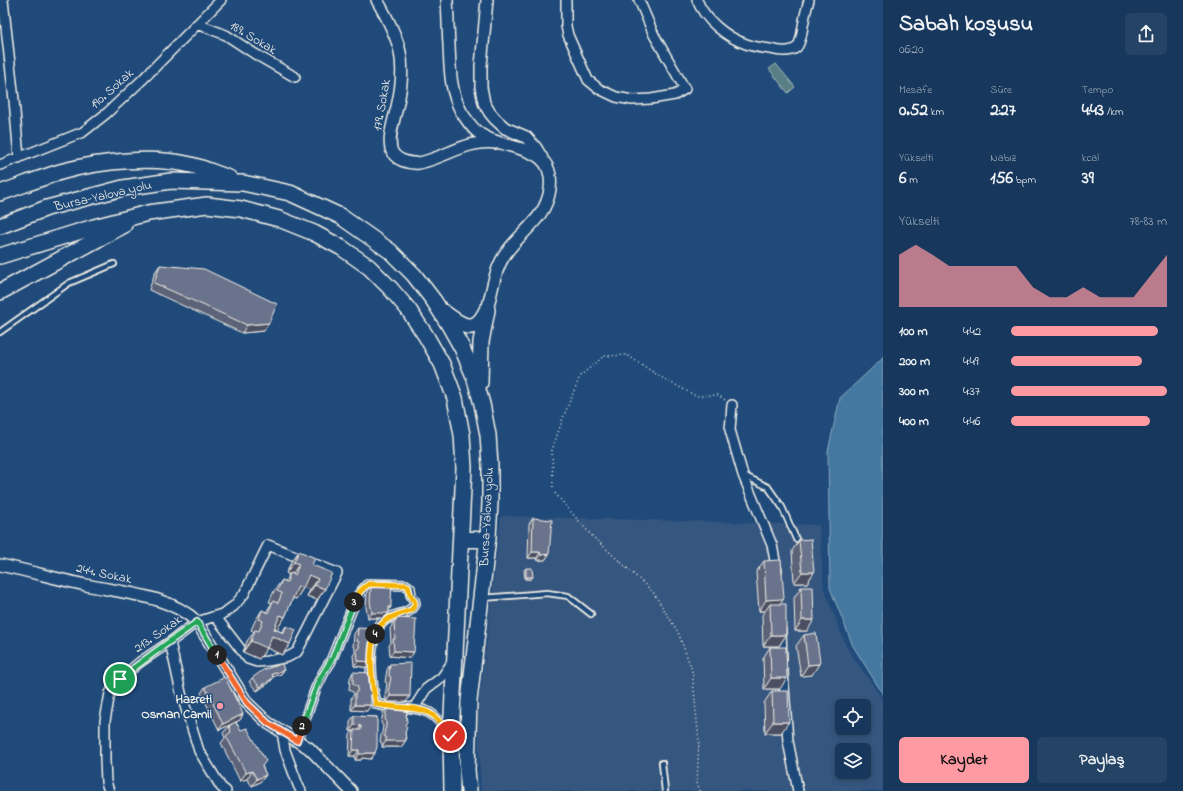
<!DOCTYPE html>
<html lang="tr">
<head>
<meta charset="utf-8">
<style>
	body { margin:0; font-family:"Indie Flower",sans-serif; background:#244365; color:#f1f3f6; height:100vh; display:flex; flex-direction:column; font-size:15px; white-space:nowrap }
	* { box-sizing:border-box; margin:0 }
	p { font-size:13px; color:#9eacbb }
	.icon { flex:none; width:22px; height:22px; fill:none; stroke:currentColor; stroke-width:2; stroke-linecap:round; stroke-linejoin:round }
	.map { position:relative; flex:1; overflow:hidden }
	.details { display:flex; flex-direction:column; background:#17385c; width:300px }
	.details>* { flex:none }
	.tools { position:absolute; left:835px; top:699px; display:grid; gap:8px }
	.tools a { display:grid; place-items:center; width:36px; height:36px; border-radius:6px; background:#17385c; box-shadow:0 2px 6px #0003,0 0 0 1px #365272; font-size:20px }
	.pin { position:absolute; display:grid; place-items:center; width:34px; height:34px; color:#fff; margin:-17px; border:2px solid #fff; border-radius:50%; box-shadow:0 1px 4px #0007 }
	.km { position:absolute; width:20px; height:20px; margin:-10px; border-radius:50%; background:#222; color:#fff; font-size:11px; line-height:20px; text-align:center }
	.round { display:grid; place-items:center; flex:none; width:42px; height:42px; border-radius:6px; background:#244365 }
	.head { display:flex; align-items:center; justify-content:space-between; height:68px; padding:0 16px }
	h1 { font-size:22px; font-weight:700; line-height:30px }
	.figures { display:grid; grid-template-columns:repeat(3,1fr); gap:6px; height:68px; padding:4px 16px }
	.figures div { display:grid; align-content:center }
	.figures b { font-size:17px; font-weight:700 }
	.figures small { font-size:11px; font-weight:400 }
	.figures p { font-size:11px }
	.chart { height:112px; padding:8px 16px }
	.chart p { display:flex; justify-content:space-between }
	.chart svg { width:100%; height:72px; margin-top:4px; fill:#ff9aa2; opacity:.7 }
	.primary-button { display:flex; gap:8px; margin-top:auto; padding:8px 16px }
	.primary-button a { flex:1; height:46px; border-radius:6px; background:#ff9aa2; color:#111; font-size:16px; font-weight:700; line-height:46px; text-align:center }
	.primary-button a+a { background:#244365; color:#f1f3f6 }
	ul { padding:0 16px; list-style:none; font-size:13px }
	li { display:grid; grid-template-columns:64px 48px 1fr; align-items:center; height:30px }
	li i { height:10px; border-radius:5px; background:#ff9aa2 }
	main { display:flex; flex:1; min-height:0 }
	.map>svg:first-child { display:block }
	.built { fill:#36567f; fill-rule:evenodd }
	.green { fill:#597f85; stroke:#a6b8b6 }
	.water { fill:#4478a1; stroke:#8aa8bd }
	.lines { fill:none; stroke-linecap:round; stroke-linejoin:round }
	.service-casing { stroke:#f4f1e8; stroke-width:8 }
	.minor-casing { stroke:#f4f1e8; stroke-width:12 }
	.tertiary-casing { stroke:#f4f1e8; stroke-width:14 }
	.trunk-casing { stroke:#f4f1e8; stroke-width:18 }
	.path { stroke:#f4f1e8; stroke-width:1.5; stroke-dasharray:1 3; stroke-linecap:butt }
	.service { stroke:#1f4a7a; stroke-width:4.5 }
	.minor { stroke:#1f4a7a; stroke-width:9 }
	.tertiary { stroke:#1f4a7a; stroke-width:11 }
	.trunk { stroke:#1f4a7a; stroke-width:15 }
	.wall { fill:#5c6378; stroke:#f4f1e8 }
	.shaded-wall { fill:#4b5062; stroke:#f4f1e8 }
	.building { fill:#6b738c; stroke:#f4f1e8 }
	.split-1-casing { stroke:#fff; stroke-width:8 }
	.split-2-casing { stroke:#fff; stroke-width:8 }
	.split-3-casing { stroke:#fff; stroke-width:8 }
	.split-4-casing { stroke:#fff; stroke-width:8 }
	.split-5-casing { stroke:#fff; stroke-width:8 }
	.split-1 { stroke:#22a559; stroke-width:5 }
	.split-2 { stroke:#f0652b; stroke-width:5 }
	.split-3 { stroke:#22a559; stroke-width:5 }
	.split-4 { stroke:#f5b400; stroke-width:5 }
	.split-5 { stroke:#f5b400; stroke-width:5 }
	.poi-dot { fill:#ff9aa2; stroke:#1f4a7a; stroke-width:1.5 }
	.labels { text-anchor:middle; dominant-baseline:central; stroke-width:3; stroke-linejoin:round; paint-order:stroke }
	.street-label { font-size:13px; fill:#f4f1e8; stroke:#1f4a7a }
	.poi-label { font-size:13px; font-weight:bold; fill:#f4f1e8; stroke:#1f4a7a; text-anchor:end }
</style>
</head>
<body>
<main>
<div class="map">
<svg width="883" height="791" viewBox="0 0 883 791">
	<rect width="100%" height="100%" fill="#1f4a7a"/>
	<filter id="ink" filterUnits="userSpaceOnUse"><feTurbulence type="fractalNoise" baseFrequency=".025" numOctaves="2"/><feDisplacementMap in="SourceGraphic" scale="8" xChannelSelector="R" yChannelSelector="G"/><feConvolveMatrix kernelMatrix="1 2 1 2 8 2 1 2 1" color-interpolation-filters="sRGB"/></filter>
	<g filter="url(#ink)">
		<path class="built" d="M501 516 819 525 824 589 847 648 883 700V791H481L477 719ZM842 706H864V728H842ZM842 750H864V772H842Z"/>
		<path class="green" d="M776 64 795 87 788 93 769 69Z"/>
		<path class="water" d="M883 356V694L853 646 830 588 828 451 840 398 883 358Z"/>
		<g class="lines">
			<g class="service-casing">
				<path id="service" d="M0 332 69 283 114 264
					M745 476 768 487 782 507 796 539
					M483 598 547 593 568 596 591 614
					M662 763 665 791"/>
			</g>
			<g class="minor-casing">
				<path id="minor" d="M3 0 14 100 19 158
					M566 0V26L568 35 588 80 599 89 616 97 632 100 651 99 675 95 685 89 654 35 639 0
					M697 0C705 20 726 37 746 44 754 47 762 48 770 49 778 51 791 53 797 47 802 41 802 29 804 21 805 14 807 7 809 0
					M197 24 226 35 255 54 295 77
					M0 165 83 132 107 113 142 80 221 0
					M732 405 730 430 743 475 772 545 777 571
					M781 630 782 659
					M170 642 181 693 199 751 221 787 226 791
					M783 672 788 741 798 791
					M414 708 426 689 442 677 453 661
					M282 732 285 750 298 785 301 791
					M297 741 316 688 324 672 331 661 356 599 360 593 367 585 369 584 406 585 410 588 411 595 414 600 415 604C411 614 397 614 388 618 364 631 371 682 376 704 383 706 390 706 398 707 427 708 434 711 451 736
					M109 791 106 782 105 760V721L110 693 120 679 140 662 170 642 197 622 222 614 227 611 234 606 244 594 268 545 337 573 297 652 288 657 268 661 257 662 248 659 215 616"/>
			</g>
			<g class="tertiary-casing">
				<path id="tertiary" d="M377 0C400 40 408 60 397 107 394 120 388 136 391 149 394 160 409 164 419 163 445 158 467 139 496 143
					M447 0C448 15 448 30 449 45 450 69 450 92 462 113 467 120 472 129 480 134 505 152 556 142 550 189 546 220 519 232 504 256 494 272 492 292 487 310
					M487 0 481 66V87L484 103 490 113 495 119 505 128 526 137 536 148 542 158
					M0 565C29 571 57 579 86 585 122 593 170 595 197 622L247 703 268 723 309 748 351 791"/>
			</g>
			<g class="trunk-casing">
				<path id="trunk" d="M0 193C21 186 42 177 64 171 101 161 153 156 191 165 204 168 216 174 229 178
					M0 226 47 208 123 188 171 181 243 183 290 193 340 216 390 251 414 275 434 301 449 325 462 348 474 376 482 404 488 435 490 465V503L488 537 469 701 467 770 469 791
					M0 256 94 227 148 213 207 205 241 209 279 219 314 233 342 248 369 267 390 288 408 309 426 336 442 364 455 398 462 435 464 468 451 736 452 791
					M0 292 124 225
					M443 312C453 319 469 334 480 321 483 318 485 314 487 310L481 342 480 383
					M461 539 488 540"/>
			</g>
			<path class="path" d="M700 791 697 783 699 742 692 670 678 632 653 592 591 535 553 491 552 450 563 418 580 376 604 356 627 355 659 376 696 396 718 395 725 400"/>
			<use href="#service" class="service"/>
			<use href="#minor" class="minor"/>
			<use href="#tertiary" class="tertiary"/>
			<use href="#trunk" class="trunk"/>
		</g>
		<path class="wall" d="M160 265 264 331 242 333 149 290 155 272Z
			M533 518 549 554 545 560H537V558H528L529 524Z
			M799 540 814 572 807 583H794L792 551Z
			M299 551 312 565 325 589 317 600 307 596 310 590 304 587 296 599 293 598 285 617 277 629 275 628 274 629 282 632 286 626 282 655 267 648 259 659 243 652 247 641 254 632 251 630 255 621 262 610 266 612 272 603 269 602 274 591 282 580 285 581 289 575 286 573 291 562Z
			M764 561 779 604 786 635 779 646H763L762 615 765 611H759L756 572Z
			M526 568 533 577 531 579H525L524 570Z
			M374 580 389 613 385 618H368L366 607 367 592 370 586Z
			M801 587 807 631H795L794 598Z
			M396 618 410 658 390 656 389 645 391 643 390 628 392 626V623Z
			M358 628 371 668 354 666 353 655 355 653V648L353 647 354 634Z
			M804 635 812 675 801 676 796 646Z
			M770 647 780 689H764L763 658Z
			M390 664 406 702H386V698L385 697 387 683 385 682 387 670Z
			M284 670 281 674 272 677 273 678 270 682 257 691 249 682 252 678Z
			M353 672 367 711 351 710V698L354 694V693L349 690 350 678Z
			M205 687 243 714 240 720 236 722 262 766 266 775 260 782 252 786 247 779 240 781 221 743 225 738 223 733 229 726 234 723 219 730 201 693Z
			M772 691 781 733H765L764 703Z
			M387 707 407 715 406 716 405 725V733L406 740 402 746 400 747H382V743L380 742 381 735 382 732 383 726 381 723 383 713Z
			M354 716 377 717 375 753 371 759 362 758 361 760H355V756H349L350 735 353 731H350V721Z"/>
		<path class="shaded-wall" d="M269 323 264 331 242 333 247 325Z
			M532 552H540L537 558H528Z
			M549 554 545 560H537L541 555Z
			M294 562 299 564 291 576 286 573Z
			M802 572H814L807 583H794Z
			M309 575 318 579 310 590 301 586Z
			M526 577H533L531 579H525Z
			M315 585 325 589 317 600 307 596Z
			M298 586 303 588 296 599 291 597Z
			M784 598 776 609 770 604 765 611H759L766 600Z
			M389 607H391L387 613H389L385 618H368L372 613Z
			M280 615 285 617 277 629 272 626Z
			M802 620H814L807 631H795Z
			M771 635H786L779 646H763Z
			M272 636 290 644 282 655 267 648 259 659 243 652 251 641Z
			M394 651 414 652 410 658 390 656Z
			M358 661 375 662 371 668 354 666Z
			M819 664 812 675 801 676 808 665Z
			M284 670 281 674 269 678 272 674Z
			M273 678 270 682 257 691 260 687Z
			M771 678H787L780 689H764Z
			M390 696H410L406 702H386Z
			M355 705H371L367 711 351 710Z
			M243 714 240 720 219 730 223 724Z
			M773 722H789L781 733H765Z
			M354 725 361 726 357 731 354 730 353 731H350Z
			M406 740 402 746 400 747H382L386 741Z
			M353 750H359L355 756H349Z
			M366 753H375L371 759 362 758 361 760H355L359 754Z
			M252 771 247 779 240 781 246 773Z
			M266 775 260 782 252 786 257 779Z"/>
		<path class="building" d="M160 265 204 269 277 304 269 323 247 325 154 283Z
			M533 518 552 520 549 554 541 555 540 552H532Z
			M811 539 814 572H802L799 540Z
			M299 551 315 558 312 565 332 573 325 589 315 585 318 579 309 575 303 588 298 586 285 617 280 615 274 629 284 633 286 626 296 630 290 644 272 636 267 648 251 641 255 630 259 631 263 621 259 619 262 610 268 613 273 601 278 603 282 593 277 591 282 580 287 582 290 573 295 575 299 564 294 562Z
			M781 560 784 598 782 599 766 600 764 561Z
			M526 568H532L533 577H526Z
			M374 580 392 581 391 603V607H389V613H372L370 601 371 586Z
			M801 587H813L814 620H802Z
			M770 604H786V635H771Z
			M396 618 416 619 414 652 394 651 393 639H395L394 622H395Z
			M358 628 374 629 375 662 358 661 357 649H359V642L357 641Z
			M816 633 820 662 819 664 808 665 804 635Z
			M770 647H786L787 678H771Z
			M411 663 410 696H390V693L388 692 391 677 389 676 390 664Z
			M281 664H282L284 670 272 674 273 678 260 687 252 678 263 670Z
			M353 672 370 673 371 705H355V693L357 692 358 687 353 684Z
			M225 677 243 714 223 724 205 687Z
			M772 691H788L789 722H773Z
			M387 707 406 708 407 715 406 714 407 722 405 725 407 727 405 733 406 740 404 741H386V737L384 736 385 729 386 728V721L385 718Z
			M354 716 377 717V747L375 753H366L365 754H359V750H353L354 730H361V726L354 725Z
			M235 722 241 730 247 728 266 761 262 766 266 775 257 779 252 771 246 773 226 736 231 732 229 726Z"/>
	</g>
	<g class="lines" filter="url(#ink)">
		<g class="split-1-casing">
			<path id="split-1" d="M120 679C145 658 171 641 197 622L217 655"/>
		</g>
		<g class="split-2-casing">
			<path id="split-2" d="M217 655 247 703 268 723 297 741 302 726"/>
		</g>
		<g class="split-3-casing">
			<path id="split-3" d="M302 726 316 688 321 677 333 657 354 602"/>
		</g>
		<g class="split-4-casing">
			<path id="split-4" d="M354 602C357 595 362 588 369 584L406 585 408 586C409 589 409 591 410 594 413 601 419 602 411 610 395 616 383 617 375 634"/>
		</g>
		<g class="split-5-casing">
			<path id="split-5" d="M375 634C368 652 372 685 376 704 383 706 390 706 398 707 427 709 435 711 450 736"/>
		</g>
		<use href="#split-1" class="split-1"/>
		<use href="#split-2" class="split-2"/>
		<use href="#split-3" class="split-3"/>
		<use href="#split-4" class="split-4"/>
		<use href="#split-5" class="split-5"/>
	</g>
	<circle class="poi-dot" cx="220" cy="706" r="4"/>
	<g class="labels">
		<g class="street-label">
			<text transform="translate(253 38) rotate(31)">189. Sokak</text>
			<text transform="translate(112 89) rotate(-42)">190. Sokak</text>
			<text transform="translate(382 105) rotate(-80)">179. Sokak</text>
			<text transform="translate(103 196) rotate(-13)">Bursa-Yalova yolu</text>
			<text transform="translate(487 517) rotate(-87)">Bursa-Yalova yolu</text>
			<text transform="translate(104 574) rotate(12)">244. Sokak</text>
			<text transform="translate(158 634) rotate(-35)">213. Sokak</text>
		</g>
		<g class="poi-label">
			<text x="212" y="699">Hazreti<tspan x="212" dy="15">Osman Camii</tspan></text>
		</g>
	</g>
</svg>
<div class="tools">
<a><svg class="icon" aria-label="locate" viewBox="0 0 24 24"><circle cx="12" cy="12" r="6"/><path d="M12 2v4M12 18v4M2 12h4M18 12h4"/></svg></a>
<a><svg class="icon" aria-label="layers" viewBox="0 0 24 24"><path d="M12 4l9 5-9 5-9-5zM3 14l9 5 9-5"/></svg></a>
</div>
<div class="pin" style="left:120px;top:679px;background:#1e9e55"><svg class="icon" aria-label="arrive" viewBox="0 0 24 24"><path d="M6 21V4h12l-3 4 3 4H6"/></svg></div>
<div class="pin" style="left:450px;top:736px;background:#d93025"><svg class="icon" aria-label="check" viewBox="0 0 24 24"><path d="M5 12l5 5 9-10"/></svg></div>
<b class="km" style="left:217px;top:655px">1</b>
<b class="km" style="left:302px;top:726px">2</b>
<b class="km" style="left:354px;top:602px">3</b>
<b class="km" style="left:375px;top:634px">4</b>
</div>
<section class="details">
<div class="head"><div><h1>Sabah koşusu</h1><p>06:20</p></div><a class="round"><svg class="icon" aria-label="share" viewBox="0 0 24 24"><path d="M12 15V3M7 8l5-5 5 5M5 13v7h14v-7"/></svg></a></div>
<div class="figures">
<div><p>Mesafe</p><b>0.52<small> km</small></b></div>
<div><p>Süre</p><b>2:27</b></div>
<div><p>Tempo</p><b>4:43<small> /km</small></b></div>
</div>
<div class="figures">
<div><p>Yükselti</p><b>6<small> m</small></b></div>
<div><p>Nabız</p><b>156<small> bpm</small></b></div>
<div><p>kcal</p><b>39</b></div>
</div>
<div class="chart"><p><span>Yükselti</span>78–83 m</p>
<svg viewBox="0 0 160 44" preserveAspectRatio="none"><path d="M0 44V12L10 6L20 12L30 19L40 19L50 19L60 19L70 19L80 32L90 38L100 38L110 32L120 38L130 38L140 38L150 25L160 12V44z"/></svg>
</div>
<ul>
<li><b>100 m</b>4:42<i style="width:94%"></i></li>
<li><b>200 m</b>4:49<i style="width:84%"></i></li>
<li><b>300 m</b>4:37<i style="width:100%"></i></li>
<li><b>400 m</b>4:46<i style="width:89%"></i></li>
</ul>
<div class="primary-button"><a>Kaydet</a><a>Paylaş</a></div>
</section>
</main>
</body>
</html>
